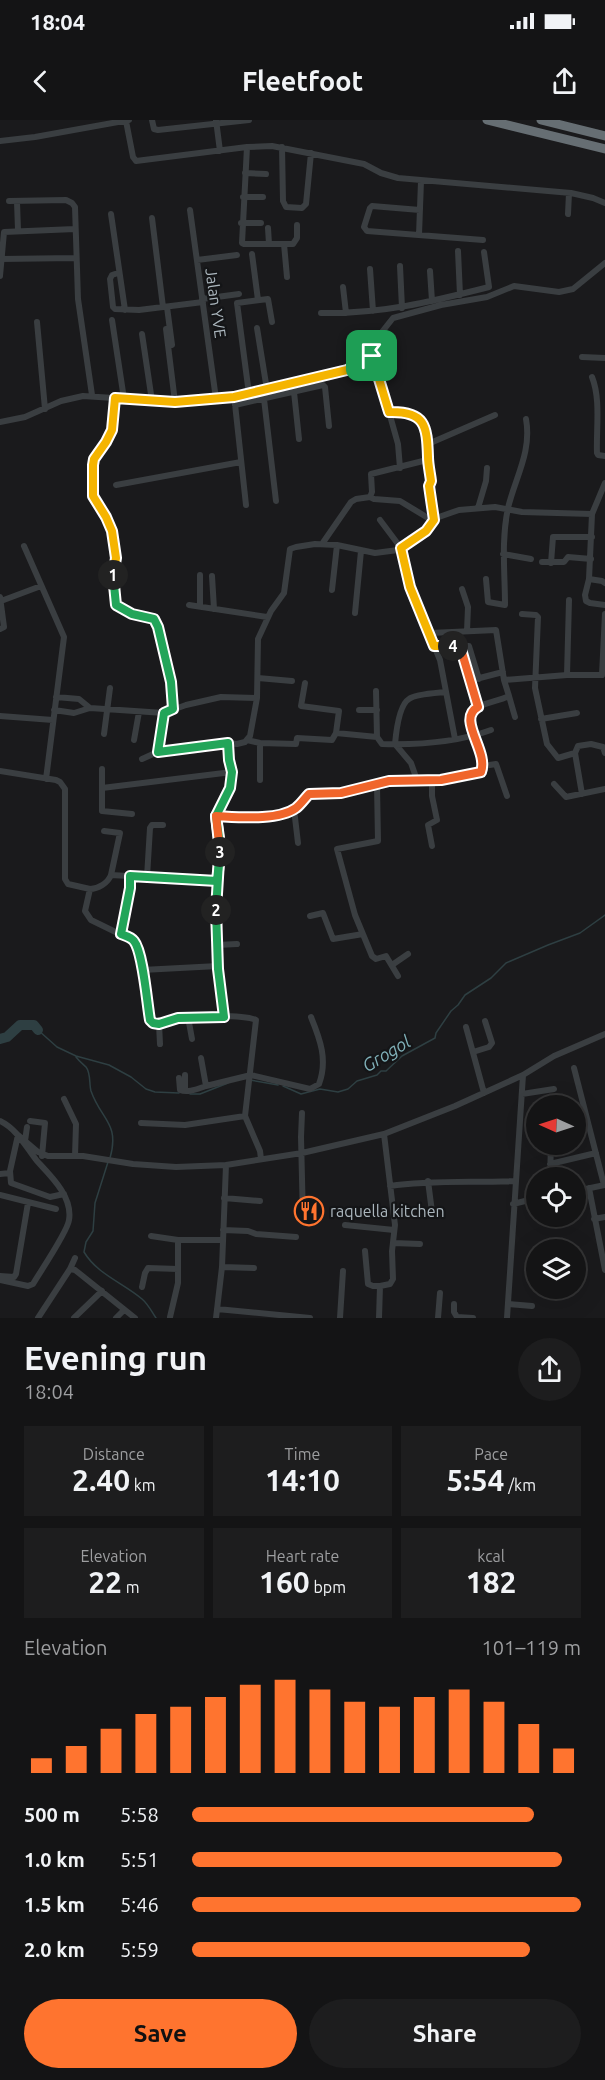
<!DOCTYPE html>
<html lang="en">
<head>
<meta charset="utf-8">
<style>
	body { margin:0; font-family:Ubuntu,sans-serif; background:#1d1d1e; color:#f1f3f6; height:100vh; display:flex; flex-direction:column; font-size:22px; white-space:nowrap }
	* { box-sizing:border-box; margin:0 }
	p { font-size:20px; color:#9d9ea0 }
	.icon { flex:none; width:33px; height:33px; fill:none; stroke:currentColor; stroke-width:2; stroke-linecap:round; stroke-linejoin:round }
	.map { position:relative; height:1198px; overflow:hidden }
	.panel { display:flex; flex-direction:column; background:#141415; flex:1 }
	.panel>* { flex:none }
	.needle { width:39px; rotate:273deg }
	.tools { position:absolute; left:526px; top:975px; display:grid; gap:12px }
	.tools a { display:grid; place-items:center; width:60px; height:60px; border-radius:50%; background:#141415; box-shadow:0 6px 24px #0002,0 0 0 2px #333334; font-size:30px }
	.pin { position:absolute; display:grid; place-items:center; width:51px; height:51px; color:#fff; margin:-26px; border-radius:12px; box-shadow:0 3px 9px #0006 }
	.km { position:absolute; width:30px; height:30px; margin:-15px; border-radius:50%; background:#222; color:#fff; font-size:16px; line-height:30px; text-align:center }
	.round { display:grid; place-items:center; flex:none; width:63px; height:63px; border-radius:32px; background:#1d1d1e }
	.overview { display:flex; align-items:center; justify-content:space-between; height:102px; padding:0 24px }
	h1 { font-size:33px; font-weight:600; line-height:45px }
	.stats { display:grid; grid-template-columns:repeat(3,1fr); gap:9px; height:102px; padding:6px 24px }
	.stats div { display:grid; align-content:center; border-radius:0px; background:#1d1d1e; text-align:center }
	.stats b { font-size:30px; font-weight:600 }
	.stats small { font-size:16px; font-weight:400 }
	.stats p { font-size:16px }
	.chart { height:168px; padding:12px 24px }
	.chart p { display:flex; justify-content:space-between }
	.chart svg { width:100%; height:108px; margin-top:6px; stroke:#ff742f; stroke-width:6 }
	.button { display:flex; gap:12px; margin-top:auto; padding:12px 24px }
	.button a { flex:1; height:69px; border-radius:36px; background:#ff742f; color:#111; font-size:24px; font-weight:600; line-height:69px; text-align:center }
	.button a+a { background:#1d1d1e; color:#f1f3f6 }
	ul { padding:0 24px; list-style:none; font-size:20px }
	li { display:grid; grid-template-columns:96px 72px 1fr; align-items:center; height:45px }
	li i { height:15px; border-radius:8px; background:#ff742f }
	.status { display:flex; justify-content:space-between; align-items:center; height:42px; padding:0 30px; background:#141415; direction:ltr }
	.status svg { height:16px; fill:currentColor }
	header { display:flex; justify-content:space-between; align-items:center; height:78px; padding:0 24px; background:#141415; font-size:27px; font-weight:600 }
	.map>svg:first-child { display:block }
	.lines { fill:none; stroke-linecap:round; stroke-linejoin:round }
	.stream { stroke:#2e3f42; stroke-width:1.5 }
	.river { stroke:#2e3f42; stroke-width:10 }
	.minor { stroke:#3a3e41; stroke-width:6 }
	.highway { stroke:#666e73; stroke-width:9 }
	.split-1-casing { stroke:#fff; stroke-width:12 }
	.split-2-casing { stroke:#fff; stroke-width:12 }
	.split-3-casing { stroke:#fff; stroke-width:12 }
	.split-4-casing { stroke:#fff; stroke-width:12 }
	.split-5-casing { stroke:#fff; stroke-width:12 }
	.split-1 { stroke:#f5b400; stroke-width:8 }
	.split-2 { stroke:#22a559; stroke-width:8 }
	.split-3 { stroke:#22a559; stroke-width:8 }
	.split-4 { stroke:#f0652b; stroke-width:8 }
	.split-5 { stroke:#f5b400; stroke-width:8 }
	.labels { text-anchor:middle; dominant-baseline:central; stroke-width:4.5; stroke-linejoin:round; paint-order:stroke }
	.street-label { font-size:16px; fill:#abb6bd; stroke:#141517 }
	.poi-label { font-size:16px; fill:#abb6bd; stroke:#141517; text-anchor:start }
	.water-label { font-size:18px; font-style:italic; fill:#80b1b9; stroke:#141517 }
</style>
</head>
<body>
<div class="status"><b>18:04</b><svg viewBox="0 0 49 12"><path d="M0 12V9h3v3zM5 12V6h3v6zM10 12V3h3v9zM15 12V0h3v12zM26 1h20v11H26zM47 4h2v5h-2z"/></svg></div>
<header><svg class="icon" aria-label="back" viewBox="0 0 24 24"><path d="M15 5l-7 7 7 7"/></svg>Fleetfoot<svg class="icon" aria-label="share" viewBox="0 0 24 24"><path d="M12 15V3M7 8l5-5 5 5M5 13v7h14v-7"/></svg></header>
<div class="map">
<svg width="605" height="1198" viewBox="0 0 605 1198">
	<rect width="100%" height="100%" fill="#1a1a1c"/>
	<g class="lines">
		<path class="stream" d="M38 910 57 927 76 936 109 945 131 957 146 969 155 972 179 973
			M76 937C79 941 83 944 86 947 91 953 89 964 91 971 101 1000 120 1003 110 1038
			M250 960 278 965
			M283 966 301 974 320 969 338 972 348 969 357 961 377 955 381 951H386L402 936 435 918 436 913 451 891 458 885 465 875 491 858 506 843 548 825 580 813 605 795
			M190 974H200L228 963
			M108 1042 95 1083 93 1111 86 1122 84 1132C97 1154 123 1163 142 1179 148 1184 152 1192 156 1198"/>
		<path class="river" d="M0 919 7 917 20 905H34L38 910"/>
		<path class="minor" d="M152 0 154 9 158 10 249 0
			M216 0 220 31
			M126 1 133 37 136 41 247 27 272 26 364 44 381 53 398 58 571 73 593 78 605 83
			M0 21 35 17 129 0
			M247 27 242 123 244 124H293L297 118V105
			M282 27 283 81 286 87 302 88 306 84 311 33
			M245 53 266 54
			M243 77H263
			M9 81 66 80 72 83 75 87 78 179 92 275
			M17 82 18 110
			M190 90 216 279
			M420 90 372 86 370 88 364 107 367 111 483 120
			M111 94 125 190
			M568 94 569 73
			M152 98 163 187
			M241 103H261
			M268 108 269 124
			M419 115 421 61
			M284 124 287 157
			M458 131 460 175
			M252 134 258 180
			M1 139 75 138
			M197 140 237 135
			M400 146 402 188
			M370 149 373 191
			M430 151 432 181
			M118 153 112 155 110 159 113 187 115 189 139 190 203 182
			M0 156 4 112 75 109
			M343 167 346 193
			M202 179 239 174
			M167 187 172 225
			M321 193C382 194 430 182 489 167L484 132
			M112 200 124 279
			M37 202 45 289
			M257 208 267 270
			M166 209 175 282
			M142 214 152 281
			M372 236 389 292C425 291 427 304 428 337 428 345 430 353 431 361L429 366 434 400
			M582 237 605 238
			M592 257C601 279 596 310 597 333L598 335 605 336
			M294 272 299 319
			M249 274 237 183 268 179 272 202
			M115 278 112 310 107 322 94 339 93 368 95 380 102 389 112 411 116 435 112 452 116 485 132 494 156 501 171 562 173 589
			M264 279 276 381
			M235 284 246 385
			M235 285 323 265 325 267 329 306
			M389 292 398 324 400 348
			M0 302 25 297 61 281 83 276 175 282 234 277 347 250 372 236 378 217 393 198 441 185 487 177 514 166 559 172 573 169 605 143
			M428 324 495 295
			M116 365 241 342
			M370 377 372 372 371 354 427 340
			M478 388 486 361 487 348
			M592 394 589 459 602 461 605 463
			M380 400 401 428 410 467 440 540 455 619
			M322 424 351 382 356 379 370 377 374 379 400 381 433 401
			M24 426 64 517 46 659
			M503 434 531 439
			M542 442H564L568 437 591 439
			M551 443 553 417H592
			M200 455V486
			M212 456 214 489
			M486 459 488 482 505 485C505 453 501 421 508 388 515 358 532 332 526 299
			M589 459 585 475 586 481 590 483 605 485
			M462 469 468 487 467 511
			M332 470 337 425
			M0 477 4 507 0 509
			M1 481 41 466
			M189 485 267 497
			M355 493 361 431
			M522 494 536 495 538 497 535 568 547 624 558 638 575 633 578 626 591 624 603 627 605 633
			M430 513 496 510 504 560 567 555H602L605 494
			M434 526H469L479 559
			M460 526 467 553 472 560 503 552
			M567 555 569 480
			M258 558 292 561
			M472 560 479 587
			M376 571 377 617
			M509 576 515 597
			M56 577 79 579 90 588 164 593 186 585 221 577 257 578
			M54 590 74 593 90 588
			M359 590H377
			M0 596 53 600
			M541 599 577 593
			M336 613 377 617 382 624C417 625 458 622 491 610
			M104 614 110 568
			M134 620 139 592
			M247 620 260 623 296 624 297 618 332 620 336 613 339 591 301 586 305 563
			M158 631 164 593
			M575 633 582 674
			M142 639 162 630 228 623
			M483 646 496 644 507 676
			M102 649V691L132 694
			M0 651 56 660 60 662 65 669V759L68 764 90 769 85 791 91 800 134 821 142 850 150 900 153 903C162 905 170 899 180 898 196 896 242 894 256 900L245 996 260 1031 261 1039
			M260 660V623
			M417 660 411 643 395 624C396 613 399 585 409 579 415 574 437 573 446 572
			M554 664 566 677 605 669
			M377 665 378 721 337 729 355 795 372 836 376 839 386 836 398 856
			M102 668 232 652
			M294 689 298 723
			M216 696C238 697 278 701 296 688 301 684 305 679 309 674L341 673 389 661 441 660 481 652C487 634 461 600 474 590 483 582 498 582 509 576L504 560
			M432 726 428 705 437 700 432 676V660
			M111 755 217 761
			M147 757 150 708 152 705H163
			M90 769C98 769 108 763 111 755L120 713 104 711
			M310 796 323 793 333 819 363 814
			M121 814 130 768 131 756
			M217 825 237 824
			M392 845 408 834
			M142 850 218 846
			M188 897 192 919
			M224 897 216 802V773L220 725 216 696 230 668 232 652 229 640 228 623 237 624 245 622 250 616 257 578 258 519 271 491 284 473 290 429 296 427 315 424 337 425 375 433 398 430 426 411 436 398 459 390 495 387 522 392 592 394 605 363
			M159 904 160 924
			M466 907 484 973
			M473 932 489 927 492 923 485 901
			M201 938 206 966 251 955 310 969 319 964C328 940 320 919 311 897
			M574 948 604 1065
			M179 958 180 970C188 973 197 969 206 966
			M185 971V955
			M522 974 554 969
			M64 979 76 1004 75 1036
			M302 993 301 1017 303 1100
			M0 1001C17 1009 26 1027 37 1041 51 1056 73 1077 69 1100 68 1111 40 1152 33 1164L28 1166 0 1160
			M30 1001 45 1003 42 1036
			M141 1003 185 1005 245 996
			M576 1005 588 1003
			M25 1021 27 1007
			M550 1044 596 1033
			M0 1054 10 1053
			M550 1058 551 1024
			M428 1061 432 1092
			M390 1066C431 1060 473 1063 516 1061
			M589 1068 605 1150
			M576 1071 605 1065
			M64 1074 50 1077 11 1063 10 1051 18 1015 38 1032 48 1036H83L133 1044 176 1047 226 1045
			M0 1075 56 1089
			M224 1078 260 1081
			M513 1084 537 1078
			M594 1099 605 1097
			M345 1105 394 1110
			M223 1110 248 1111 256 1114 296 1117
			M151 1116 178 1120
			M393 1123 420 1124
			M365 1131 368 1164 373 1166H380
			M222 1147 254 1148
			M70 1149 75 1138
			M0 1156 14 1157 16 1154 28 1083
			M142 1167 145 1153 148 1148 178 1149
			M454 1184V1192L457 1197 473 1198
			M508 1184 532 1186
			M217 1189 310 1198
			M170 1197 178 1163V1120H223
			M38 1198 70 1149 75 1150 135 1198
			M74 1198 102 1171
			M116 1198 124 1190
			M216 1198 222 1147 226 1045 302 1033 384 1014 455 986 523 955
			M340 1198 343 1151
			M379 1198 380 1166 390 1164 393 1159 392 1131 395 1105 384 1014
			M438 1198 440 1173
			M507 1198 523 955 554 936 605 914"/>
		<path class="highway" d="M487 0 605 29
			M541 0 605 16"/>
	</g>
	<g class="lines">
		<g class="split-1-casing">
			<path id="split-1" d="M113 455 116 438 112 411 106 397 93 376V345L94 339 106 322 112 310 115 278 175 282 234 277 347 250 372 236"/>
		</g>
		<g class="split-2-casing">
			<path id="split-2" d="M113 455 116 485 132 494 154 499 158 507 171 562 173 589 164 593 158 632 228 623 229 640 232 652 230 668 216 696 220 725 216 790"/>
		</g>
		<g class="split-3-casing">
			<path id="split-3" d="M216 790 218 849 224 897 178 898 159 904 153 903 150 900C147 883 143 832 134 821 131 817 126 816 121 814L130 768V756L217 761 220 732"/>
		</g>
		<g class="split-4-casing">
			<path id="split-4" d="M220 732 216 696C238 697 278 701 296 688 301 684 305 678 309 674L341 673 389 661 441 660 481 652C489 631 456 599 478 587L460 526H453"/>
		</g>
		<g class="split-5-casing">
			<path id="split-5" d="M372 236 389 292C425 291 427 305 428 337 428 344 430 353 431 361L429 366 434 400 426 411 401 428 410 467 434 526H453"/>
		</g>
		<use href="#split-1" class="split-1"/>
		<use href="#split-2" class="split-2"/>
		<use href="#split-3" class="split-3"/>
		<use href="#split-4" class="split-4"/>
		<use href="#split-5" class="split-5"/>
	</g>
	<defs>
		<g id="restaurant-ring" transform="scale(1.5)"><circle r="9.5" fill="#141517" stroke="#ff742f" stroke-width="1.5"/><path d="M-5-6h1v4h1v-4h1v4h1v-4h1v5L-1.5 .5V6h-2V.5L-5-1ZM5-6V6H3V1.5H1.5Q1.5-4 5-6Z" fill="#ff742f"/></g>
	</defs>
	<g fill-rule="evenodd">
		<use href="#restaurant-ring" x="309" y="1091"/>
	</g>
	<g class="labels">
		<g class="street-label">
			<text transform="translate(216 183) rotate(82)">Jalan YVE</text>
		</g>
		<g class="poi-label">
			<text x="330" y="1091">raquella kitchen</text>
		</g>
		<g class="water-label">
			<text transform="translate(386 933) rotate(-31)">Grogol</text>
		</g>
	</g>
</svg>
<div class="tools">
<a><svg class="needle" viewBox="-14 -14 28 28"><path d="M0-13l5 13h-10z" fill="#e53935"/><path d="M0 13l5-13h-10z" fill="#9d9ea0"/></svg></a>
<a><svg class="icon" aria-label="locate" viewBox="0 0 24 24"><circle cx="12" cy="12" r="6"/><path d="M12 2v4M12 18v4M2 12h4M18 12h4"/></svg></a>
<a><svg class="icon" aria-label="layers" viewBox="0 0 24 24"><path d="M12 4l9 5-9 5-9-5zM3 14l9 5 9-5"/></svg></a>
</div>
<div class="pin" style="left:372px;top:236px;background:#1e9e55"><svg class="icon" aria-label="arrive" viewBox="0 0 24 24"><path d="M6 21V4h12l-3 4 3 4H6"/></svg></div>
<b class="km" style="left:113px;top:455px">1</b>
<b class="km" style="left:216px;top:790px">2</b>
<b class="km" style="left:220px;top:732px">3</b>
<b class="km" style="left:453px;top:526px">4</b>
</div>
<section class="panel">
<div class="overview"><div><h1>Evening run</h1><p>18:04</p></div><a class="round"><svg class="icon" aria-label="share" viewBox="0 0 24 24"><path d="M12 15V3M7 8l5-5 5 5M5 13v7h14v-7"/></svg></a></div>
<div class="stats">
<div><p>Distance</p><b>2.40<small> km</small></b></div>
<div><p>Time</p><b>14:10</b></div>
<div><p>Pace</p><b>5:54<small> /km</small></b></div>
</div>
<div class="stats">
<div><p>Elevation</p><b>22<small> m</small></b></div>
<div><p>Heart rate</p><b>160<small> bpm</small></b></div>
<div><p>kcal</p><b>182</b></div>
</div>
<div class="chart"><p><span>Elevation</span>101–119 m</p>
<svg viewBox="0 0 160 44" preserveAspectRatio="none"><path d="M5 44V38M15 44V33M25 44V26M35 44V20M45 44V17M55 44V13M65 44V8M75 44V6M85 44V10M95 44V15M105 44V17M115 44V13M125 44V10M135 44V15M145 44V24M155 44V34"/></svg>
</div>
<ul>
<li><b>500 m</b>5:58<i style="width:88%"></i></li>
<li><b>1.0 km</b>5:51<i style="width:95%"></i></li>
<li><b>1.5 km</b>5:46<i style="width:100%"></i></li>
<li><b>2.0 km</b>5:59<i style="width:87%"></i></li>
</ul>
<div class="button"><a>Save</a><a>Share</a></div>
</section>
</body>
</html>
